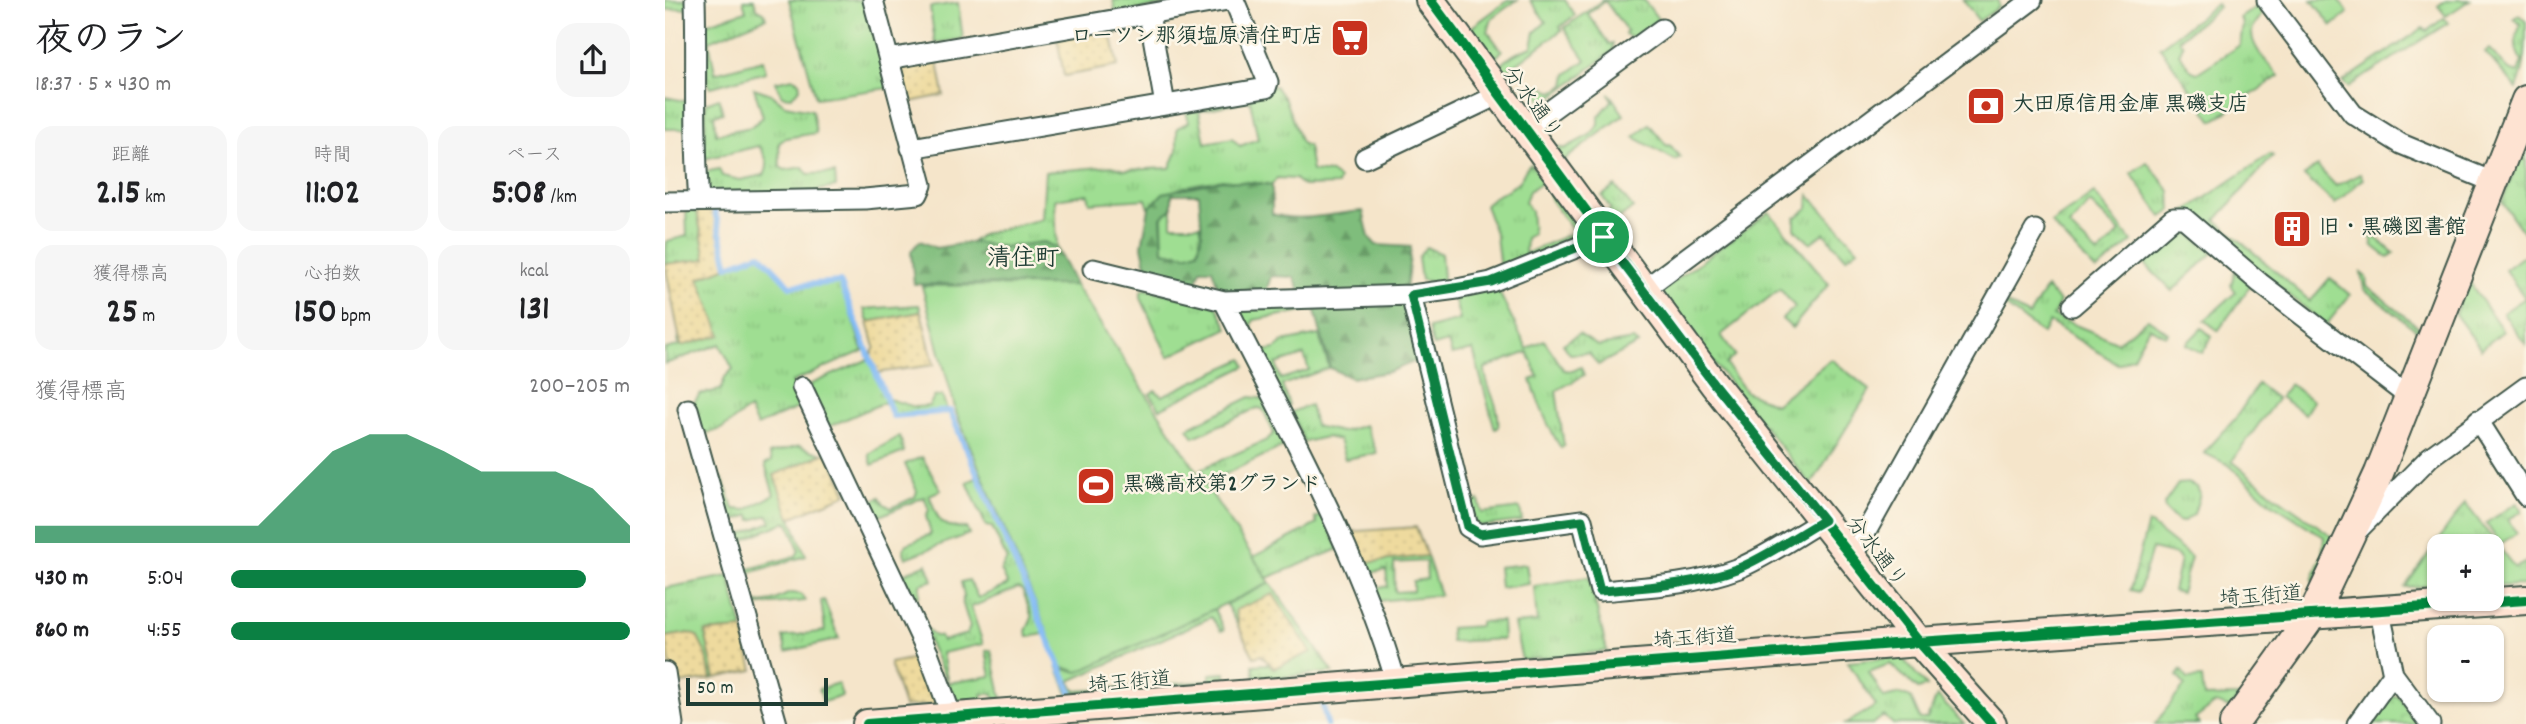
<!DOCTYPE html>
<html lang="ja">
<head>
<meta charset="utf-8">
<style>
	body { margin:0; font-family:Dekko,"Klee One",sans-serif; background:#f6f6f6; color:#202124; height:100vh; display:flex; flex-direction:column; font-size:26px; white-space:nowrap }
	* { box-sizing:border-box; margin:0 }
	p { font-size:23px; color:#757577 }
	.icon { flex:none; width:38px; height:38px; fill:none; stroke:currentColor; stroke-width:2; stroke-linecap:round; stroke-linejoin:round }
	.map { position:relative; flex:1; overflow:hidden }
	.panel { display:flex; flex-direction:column; background:#fff; width:665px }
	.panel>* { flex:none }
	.buttons { position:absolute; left:1762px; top:534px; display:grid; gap:14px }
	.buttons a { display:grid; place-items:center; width:77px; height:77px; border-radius:14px; background:#fff; box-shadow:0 2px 5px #0004; font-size:35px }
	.scale { position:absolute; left:21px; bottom:18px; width:142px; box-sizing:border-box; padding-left:7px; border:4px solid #1f3d34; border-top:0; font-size:19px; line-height:24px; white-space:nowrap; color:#1f3d34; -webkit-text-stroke:5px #fcf5e5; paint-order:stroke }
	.pin { position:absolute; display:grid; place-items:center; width:60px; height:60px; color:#fff; margin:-30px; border:4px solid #fff; border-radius:50%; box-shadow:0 2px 7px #0007 }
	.round { display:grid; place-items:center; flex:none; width:74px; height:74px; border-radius:21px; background:#f6f6f6 }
	.overview { display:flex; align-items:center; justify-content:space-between; height:119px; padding:0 35px }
	h1 { font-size:38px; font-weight:800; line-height:52px }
	.figures { display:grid; grid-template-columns:repeat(3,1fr); gap:10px; height:119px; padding:7px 35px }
	.figures div { display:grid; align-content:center; border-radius:18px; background:#f6f6f6; text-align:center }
	.figures b { font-size:35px; font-weight:800 }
	.figures small { font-size:19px; font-weight:400 }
	.figures p { font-size:19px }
	.chart { height:196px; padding:14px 35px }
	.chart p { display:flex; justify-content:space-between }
	.chart svg { width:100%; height:126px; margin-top:7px; fill:#0b8043; opacity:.7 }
	ul { padding:0 35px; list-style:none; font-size:23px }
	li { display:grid; grid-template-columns:112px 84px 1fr; align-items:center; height:52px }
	li i { height:18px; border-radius:9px; background:#0b8043 }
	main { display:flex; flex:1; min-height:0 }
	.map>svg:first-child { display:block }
	.grass { fill:url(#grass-tufts); stroke:#5f8e63; stroke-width:2; fill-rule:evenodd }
	.forest { fill:url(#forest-firs); stroke:#4f7d58; stroke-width:2; fill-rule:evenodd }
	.sand { fill:url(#sand-dots); stroke:#868c69; stroke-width:2 }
	.park { fill:url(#park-crowns); stroke:#5f8e63; stroke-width:2 }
	.pitch { fill:#9fde92; stroke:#5f8e63; stroke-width:2 }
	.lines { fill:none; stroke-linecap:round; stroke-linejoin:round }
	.stream { stroke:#84bcf5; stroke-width:6 }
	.street-casing { stroke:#3f564a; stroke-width:23 }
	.secondary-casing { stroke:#3f564a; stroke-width:32 }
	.street { stroke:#fff; stroke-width:19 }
	.secondary { stroke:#fee3d2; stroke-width:28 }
	.cycleway-casing { stroke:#fcf5e5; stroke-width:15 }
	.cycleway { stroke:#00873e; stroke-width:10 }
	.route-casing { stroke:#fff; stroke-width:14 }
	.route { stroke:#0b8043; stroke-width:9 }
	.labels { text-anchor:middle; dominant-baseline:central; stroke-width:5; stroke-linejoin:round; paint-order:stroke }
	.poi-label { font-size:21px; font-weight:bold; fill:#1f3d34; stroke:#fcf5e5; text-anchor:start }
	.street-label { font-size:21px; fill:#1f3d34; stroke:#fcf5e5 }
	.quarter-label { font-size:24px; font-weight:bold; fill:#1f3d34; stroke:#fcf5e5 }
</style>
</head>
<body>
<main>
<section class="panel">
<div class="overview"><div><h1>夜のラン</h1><p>18:37 · 5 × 430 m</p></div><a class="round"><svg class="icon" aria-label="share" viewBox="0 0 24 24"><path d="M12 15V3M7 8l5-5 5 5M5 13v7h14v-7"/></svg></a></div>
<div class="figures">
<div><p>距離</p><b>2.15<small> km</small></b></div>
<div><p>時間</p><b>11:02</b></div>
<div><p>ペース</p><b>5:08<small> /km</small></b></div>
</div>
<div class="figures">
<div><p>獲得標高</p><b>25<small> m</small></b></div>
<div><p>心拍数</p><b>150<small> bpm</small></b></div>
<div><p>kcal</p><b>131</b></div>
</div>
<div class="chart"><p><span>獲得標高</span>200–205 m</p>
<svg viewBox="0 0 160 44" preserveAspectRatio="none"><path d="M0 44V38L10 38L20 38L30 38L40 38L50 38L60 38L70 25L80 12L90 6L100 6L110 12L120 19L130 19L140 19L150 25L160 38V44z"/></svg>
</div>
<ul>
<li><b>430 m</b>5:04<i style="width:89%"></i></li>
<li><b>860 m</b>4:55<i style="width:100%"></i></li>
</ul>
</section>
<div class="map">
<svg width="1861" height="724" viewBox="0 0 1861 724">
	<defs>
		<pattern id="grass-tufts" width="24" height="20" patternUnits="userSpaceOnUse" patternTransform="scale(1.75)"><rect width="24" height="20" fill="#9fde92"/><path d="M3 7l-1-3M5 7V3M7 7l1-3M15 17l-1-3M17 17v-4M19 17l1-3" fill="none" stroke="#88bf7e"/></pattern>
		<pattern id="forest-firs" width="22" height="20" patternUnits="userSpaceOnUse" patternTransform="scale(1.75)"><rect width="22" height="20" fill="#7fbd7c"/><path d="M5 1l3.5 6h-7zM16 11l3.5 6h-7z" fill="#679b66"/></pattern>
		<pattern id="sand-dots" width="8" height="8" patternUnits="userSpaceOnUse" patternTransform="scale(1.75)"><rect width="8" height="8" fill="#eeda9e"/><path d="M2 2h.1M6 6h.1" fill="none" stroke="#ccbc89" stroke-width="1.8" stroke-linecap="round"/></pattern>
		<pattern id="park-crowns" width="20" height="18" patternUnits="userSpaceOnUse" patternTransform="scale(1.75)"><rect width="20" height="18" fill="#9fde92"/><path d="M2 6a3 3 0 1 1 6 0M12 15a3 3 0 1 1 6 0" fill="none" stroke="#88bf7e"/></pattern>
	</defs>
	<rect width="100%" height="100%" fill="#fcf5e5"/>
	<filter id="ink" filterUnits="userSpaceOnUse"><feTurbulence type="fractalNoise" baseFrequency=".0143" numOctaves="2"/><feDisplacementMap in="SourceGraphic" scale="14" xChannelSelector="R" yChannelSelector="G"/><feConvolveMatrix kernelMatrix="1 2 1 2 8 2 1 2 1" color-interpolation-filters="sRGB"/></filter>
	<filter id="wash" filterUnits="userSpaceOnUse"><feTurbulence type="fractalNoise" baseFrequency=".00686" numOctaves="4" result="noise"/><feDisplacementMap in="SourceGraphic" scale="28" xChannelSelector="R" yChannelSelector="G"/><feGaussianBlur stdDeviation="1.57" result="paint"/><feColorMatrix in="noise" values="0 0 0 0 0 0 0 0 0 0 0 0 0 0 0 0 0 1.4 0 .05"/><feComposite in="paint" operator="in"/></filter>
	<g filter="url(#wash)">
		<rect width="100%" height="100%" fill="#f5e5ca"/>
		<path class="grass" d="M0 0H25L26 8 0 10Z
			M78 0H89L92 9 99 12 101 18 44 41 50 73 98 60 101 72 46 87 42 82 40 24 81 11Z
			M124 0H201L224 88 151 98Z
			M448 0H526L451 14Z
			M843 0H852L827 18 823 32 837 51 826 63 803 30Z
			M865 0H900L910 15 895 27 897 30 836 75 833 71C840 57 853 52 867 47L870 32 881 22Z
			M938 0H979L993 19 967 38 960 34 962 31 940 1 923 14 944 44 948 43V51L879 103 867 87 874 85 888 92 900 85 902 74 921 60 899 28Z
			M1298 0H1333L1334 7 1314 21Z
			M1647 0H1674L1683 13 1667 26Z
			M1781 0H1805L1781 16 1773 6Z
			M293 3 298 39 270 43 265 7Z
			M1552 4 1554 7 1514 39 1518 45 1514 54 1527 71 1532 73 1575 45 1578 23 1575 18 1593 6 1597 14C1595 18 1590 23 1588 28 1582 44 1605 65 1614 76L1548 121 1495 47Z
			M1854 15 1861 22C1861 46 1861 65 1852 89L1820 52 1824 49 1844 70 1853 73 1857 61C1849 50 1849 37 1856 25L1849 18Z
			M1779 18 1783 23 1683 87 1678 82 1758 28 1762 31Z
			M128 78 134 81 135 89 126 97 117 96 110 82Z
			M610 86 620 100 636 143 643 146 647 171 666 173 674 179 672 185 638 186 630 179 612 178 607 185C567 178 513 177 484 208L481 199 425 203 423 194 390 199 392 248 379 242 340 247 307 242 318 234 377 219 380 172 447 166 459 170 505 168 512 152V128L524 122 520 108ZM585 100 593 139 575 146 567 138 540 143 534 111Z
			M89 88 106 94 120 105 147 110 151 133 121 138 114 143 115 167 120 170 138 167 143 174 170 173 171 187 153 190 150 194 43 196 40 172 54 169 57 176 75 180 99 175C106 164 100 156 94 146L39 159 41 103 54 98 58 113 49 115 51 134 86 127 98 117Z
			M944 93 959 115 898 161 889 149 894 147 899 149 925 135 934 125V116L947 101Z
			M0 97 25 102 26 129H0Z
			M984 124 1002 146 1005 145 1015 157 1010 160 969 137Z
			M1861 140V236L1837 202Z
			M1605 154 1608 156 1551 220 1645 301 1665 278 1685 295 1661 325 1521 211Z
			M1482 162 1505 191 1506 211 1497 217 1466 173Z
			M866 164 879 181 864 191 860 202 866 211 868 234 861 238 860 254 909 232 885 199V189L919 237 835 269 831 236 820 205C829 193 843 193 853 182 859 176 858 170 866 164Z
			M1652 166 1671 186 1695 174 1698 179 1670 204 1639 176Z
			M950 186 968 208 944 227 936 217 946 209 937 196Z
			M1429 193 1467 242 1431 271 1386 223ZM1425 203 1455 232 1433 254 1404 226Z
			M1144 195 1193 249 1181 258 1159 233 1145 243 1130 229V218L1143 208Z
			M31 205 41 260 0 264 2 241 22 236 21 206Z
			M507 209V225H535L537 233 533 251 521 255 498 251 497 217Z
			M1104 212 1164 284 1127 328 1117 319 1130 307 1115 289 1056 335 1070 355 1061 364 1081 392 1110 404 1166 359 1205 390 1146 485 993 293Z
			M1513 224 1548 253 1507 291 1472 256Z
			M1705 233 1729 253 1723 258 1708 246Z
			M761 247 776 254 778 278 775 283 756 280 753 258Z
			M95 254 125 286 175 282 198 351 127 382 137 406 92 426 84 409C70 417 55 437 35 432L28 404 35 394 56 390 60 377 68 369 55 344 0 364V349L13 346 15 323 34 278Z
			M1861 254V345L1838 313 1860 298 1840 270Z
			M1570 271 1586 285 1553 331 1540 320 1571 292 1566 285Z
			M1696 273 1701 277 1702 286 1756 329 1755 333 1699 289Z
			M1803 280 1838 331 1816 349 1790 314Z
			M831 286 862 349 879 340 899 370 908 371 916 367 919 375 891 391 899 446 896 448C882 426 874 405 866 380L873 377 863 352 820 368C819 387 836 403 833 428L830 429 808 350 787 355 783 342 768 346 764 328 795 320 789 297Z
			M1381 288 1395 302 1388 316 1452 342 1483 319 1503 333 1501 336 1484 327 1468 357 1453 364 1384 322 1378 334 1340 306 1342 304 1364 316Z
			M481 289 551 305 563 328 503 357 476 298V291Z
			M648 303 650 309 589 320 586 325 593 343 600 351 610 349 618 342 654 335 664 368 617 385 624 405 619 406 573 312V306ZM639 355 644 370 616 379 611 364Z
			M254 305 256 312 203 322 199 309Z
			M1537 328 1547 337 1537 353 1521 344Z
			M914 334 933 346 968 340 973 344 933 365 924 353 905 354 898 344Z
			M204 359 220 398 250 407 264 406 269 397 277 396 282 410 228 416 220 402 163 427 144 390 146 384Z
			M578 359 581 366 495 409 485 394 490 390 497 396Z
			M1593 384 1612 399 1567 461 1606 493 1670 538 1650 582 1647 580 1657 555 1659 537 1606 503 1564 465 1539 453 1570 419Z
			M1625 384 1648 401 1640 414 1615 397Z
			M585 397 601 399 623 444 544 482 536 469 602 440 609 433 598 409 592 408 529 437 523 428Z
			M645 405 650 426 676 432 700 425 712 453 680 459 674 440 661 437 639 442 626 412Z
			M235 436 239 452 207 465 204 454Z
			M134 446 157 454 109 475 141 556 81 574 80 570 131 556 134 550 124 523 120 522 80 539 78 553 71 550 67 538 106 522 103 515 87 520 85 515 66 522 61 519 51 480 57 478 69 509 81 510 109 495 100 464 107 461 104 454Z
			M257 457 276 490 264 495C275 521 271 527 301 528L304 534 241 558 238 549 242 544 266 534 261 516 264 510 259 497 208 519 202 503 215 497 218 503 226 508 250 497 252 491 240 464Z
			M316 476 384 633 363 637 361 631 367 618 358 591 353 588 306 607 318 644 277 653 283 683 326 676 321 651 326 650 337 699H331L327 694H317L318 700 291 701 255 623 270 636H275L277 641 302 634 305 627 297 601 299 596 296 582 304 580 313 598 343 585 336 570 342 559 327 527 321 526 302 482Z
			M1523 483 1532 487 1535 494 1529 514 1518 522 1512 521 1500 509 1499 504 1513 484Z
			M814 500 817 513 855 508 857 521 817 526 810 523 806 502Z
			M1800 503 1850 568 1861 562V585L1827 586V546H1774V586L1740 587Z
			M1852 503 1857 511 1843 520 1852 533 1835 544 1821 523Z
			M658 515 674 549 602 578 588 557 652 524 650 518Z
			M1483 523 1526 557 1516 593 1508 591 1515 560 1512 555 1487 549 1474 592 1465 590Z
			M762 556 775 595 713 601 706 586 723 587 721 570 708 572V578H703L697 563ZM761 561 762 579 748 581V591L730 592 729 563Z
			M262 564 268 580 255 584 254 596 246 600 237 580 238 574Z
			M861 564 864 584 835 588 833 567Z
			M64 576 78 629 40 632 50 678 46 679 41 654 24 633 1 637 0 588Z
			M924 577 942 651 857 660 849 624 872 622 869 586Z
			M605 583 668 672 590 680 588 665 603 664 609 668 646 652 574 628 561 604Z
			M125 593 136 594 140 601 88 606V604L108 601Z
			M159 600 174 639 121 652 118 637 160 631 156 601Z
			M549 609 559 630 556 631 546 617 405 681 411 691 545 681V674L560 673 561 682 403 694 393 668 414 672Z
			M837 621 838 639 786 642 785 628 815 626V622Z
			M1232 657 1238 659 1262 686 1253 689 1225 664 1204 672 1219 698 1235 694 1246 698 1255 719H1262L1272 696 1299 724H1228L1219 716 1207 724H1180L1211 706 1183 662Z
			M1516 670 1523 679 1537 678 1539 697 1575 696 1565 708 1551 703 1530 719 1534 724H1490L1520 685 1512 676Z
			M173 683 177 696 158 702 154 689Z"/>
		<path class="forest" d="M557 180 607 185V214C636 223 669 213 698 211L704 237 711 245 746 247 740 299 757 359 723 372 686 378 665 368 648 303 635 290 629 277 606 276 601 292 554 289 547 269H536L531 284 483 274 477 246 484 208 498 193ZM507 194H534L537 233 533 251 521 255 498 251 496 217 507 209Z
			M255 241 271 248 307 242 340 247 379 242 392 248 410 285 249 284 246 251Z"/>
		<path class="sand" d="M445 27 453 66 399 76 392 37Z
			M272 57 279 95 240 103 234 70 238 64Z
			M31 205H47L62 267 34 278 56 335 16 346 0 264 41 259Z
			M256 312 269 365 211 373 204 359 210 347 203 322Z
			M163 452 182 494 125 518 109 475Z
			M751 527 762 556 697 563 681 532Z
			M608 594 646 652 609 668 596 655 589 657 574 628 570 610Z
			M78 629 88 670 50 678 40 632Z
			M24 633 32 636 41 654 46 679 8 685 1 637Z
			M257 657 275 704 239 707 225 663Z"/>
		<path class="park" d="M1720 696H1733L1754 724H1709L1704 718Z"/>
		<path class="pitch" d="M410 285 605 583 414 672 397 667 292 415 257 286Z"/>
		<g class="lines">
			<path class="stream" d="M48 204 63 266 95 254 125 286 175 282 228 416 285 411 406 692
				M656 697 662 724"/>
		</g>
	</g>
	<g filter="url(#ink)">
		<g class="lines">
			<g class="street-casing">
				<path id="street" d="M30 0C32 67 28 133 34 200
					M1602 0 1688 114 1736 144 1828 182
					M484 14 500 105
					M224 59 563 0
					M860 129 997 29
					M246 148 601 88 603 82 569 0
					M700 158 835 94
					M0 202 200 199 253 194 257 185 208 0
					M428 269 559 301
					M977 291 1367 0
					M746 295 803 527 815 534 917 520 935 591C982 587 1029 585 1074 568 1103 556 1132 535 1159 520
					M1407 306 1508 218H1519L1595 283 1744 397
					M137 387 264 655 287 717
					M23 409 112 724
					M1813 420 1861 496
					M1690 533 1765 457 1861 387
					M1188 555 1370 230
					M1714 608 1728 674 1765 724
					M0 672 8 724
					M731 682C692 548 621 425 559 301L746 295 792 289 826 282 938 237
					M1692 724 1728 674"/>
			</g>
			<g class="secondary-casing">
				<path id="secondary" d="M765 0 1049 384 1254 642 1327 724
					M202 724 1254 642 1861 600
					M1569 724 1648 614 1684 538 1714 473 1861 100"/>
			</g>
			<use href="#street" class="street"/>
			<use href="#secondary" class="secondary"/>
			<g class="cycleway-casing">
				<path id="cycleway" d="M765 0 1049 384 1254 642 1327 724
					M202 724 1254 642 1861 600"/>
			</g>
			<use href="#cycleway" class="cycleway"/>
		</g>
	</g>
	<g class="lines" filter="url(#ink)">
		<g class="route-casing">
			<path id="route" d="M938 237 1049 384 1159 520C1132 535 1103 556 1074 568 1029 585 982 587 935 591L917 520 815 534 803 527 746 295 826 282Z"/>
		</g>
		<use href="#route" class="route"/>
	</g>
	<defs>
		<g id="supermarket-square" transform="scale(2.0125)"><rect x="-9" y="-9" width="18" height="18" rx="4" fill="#c8321e" stroke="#fcf5e5"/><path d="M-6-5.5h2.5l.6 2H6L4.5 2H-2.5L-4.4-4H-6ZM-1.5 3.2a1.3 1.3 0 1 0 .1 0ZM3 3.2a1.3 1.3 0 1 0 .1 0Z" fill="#fff"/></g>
		<g id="bank-square" transform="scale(2.0125)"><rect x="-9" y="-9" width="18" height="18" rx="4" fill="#c8321e" stroke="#fcf5e5"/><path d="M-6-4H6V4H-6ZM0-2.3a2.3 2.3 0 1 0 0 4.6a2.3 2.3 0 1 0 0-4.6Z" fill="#fff"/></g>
		<g id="building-square" transform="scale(2.0125)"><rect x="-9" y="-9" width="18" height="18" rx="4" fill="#c8321e" stroke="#fcf5e5"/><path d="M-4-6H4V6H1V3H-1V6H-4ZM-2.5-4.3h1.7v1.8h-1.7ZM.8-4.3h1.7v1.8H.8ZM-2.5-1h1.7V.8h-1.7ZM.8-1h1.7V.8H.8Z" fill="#fff"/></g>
		<g id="stadium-square" transform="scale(2.0125)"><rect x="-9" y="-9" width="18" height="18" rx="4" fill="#c8321e" stroke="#fcf5e5"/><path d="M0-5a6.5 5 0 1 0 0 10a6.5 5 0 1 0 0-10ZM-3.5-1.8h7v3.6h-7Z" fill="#fff"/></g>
	</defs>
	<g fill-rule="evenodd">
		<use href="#supermarket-square" x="685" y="38"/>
		<use href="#bank-square" x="1321" y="106"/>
		<use href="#building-square" x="1627" y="229"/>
		<use href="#stadium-square" x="431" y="486"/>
	</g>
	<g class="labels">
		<g class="poi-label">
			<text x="658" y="38" text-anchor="end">ローソン那須塩原清住町店</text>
			<text x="1348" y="106">大田原信用金庫 黒磯支店</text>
			<text x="1654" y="229">旧・黒磯図書館</text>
			<text x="458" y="486">黒磯高校第2グランド</text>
		</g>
		<g class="street-label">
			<text transform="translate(866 104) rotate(54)">分水通り</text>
			<text transform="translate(1210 553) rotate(52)">分水通り</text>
			<text transform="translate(1596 598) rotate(-4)">埼玉街道</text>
			<text transform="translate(1030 640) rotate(-4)">埼玉街道</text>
			<text transform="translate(465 684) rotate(-5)">埼玉街道</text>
		</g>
		<g class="quarter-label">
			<text x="358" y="260">清住町</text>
		</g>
	</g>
</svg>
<div class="buttons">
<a>+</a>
<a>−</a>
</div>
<div class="scale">50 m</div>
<div class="pin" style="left:938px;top:237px;background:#1e9e55"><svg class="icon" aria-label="arrive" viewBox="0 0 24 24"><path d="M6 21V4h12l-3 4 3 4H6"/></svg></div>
</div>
</main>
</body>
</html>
